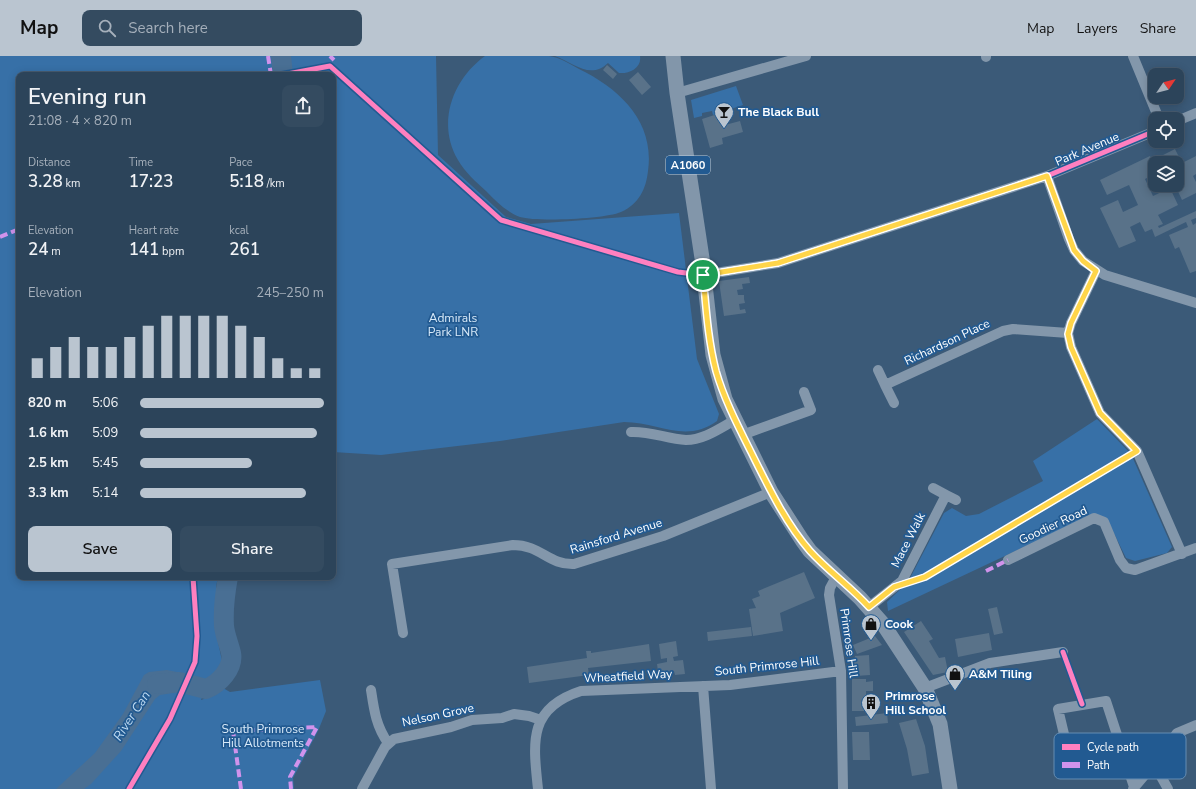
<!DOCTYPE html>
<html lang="en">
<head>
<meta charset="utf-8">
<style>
	body { margin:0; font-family:"Nunito Sans",sans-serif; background:#344b60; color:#f1f3f6; height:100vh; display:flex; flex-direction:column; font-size:15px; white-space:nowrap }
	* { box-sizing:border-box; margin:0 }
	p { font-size:13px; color:#a6b0bb }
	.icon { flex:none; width:22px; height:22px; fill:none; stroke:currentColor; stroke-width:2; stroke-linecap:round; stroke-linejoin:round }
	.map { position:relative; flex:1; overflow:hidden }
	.drawer { position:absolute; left:16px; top:16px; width:320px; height:508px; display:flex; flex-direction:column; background:#2c445a; border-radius:8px; box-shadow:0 2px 10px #0003,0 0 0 1px #485c70 }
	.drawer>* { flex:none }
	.needle { width:26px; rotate:55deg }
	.tools { position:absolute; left:1148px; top:12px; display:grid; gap:8px }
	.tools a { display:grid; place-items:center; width:36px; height:36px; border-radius:8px; background:#2c445a; box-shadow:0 2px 10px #0003,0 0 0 1px #485c70; font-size:20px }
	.pin { position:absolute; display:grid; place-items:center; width:34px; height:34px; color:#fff; margin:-17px; border:2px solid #fff; border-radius:50%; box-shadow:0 1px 4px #0007 }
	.round { display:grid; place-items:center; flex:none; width:42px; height:42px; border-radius:8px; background:#344b60 }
	.overview { display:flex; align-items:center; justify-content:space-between; height:68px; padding:0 12px }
	h1 { font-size:22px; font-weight:600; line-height:30px }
	.figures { display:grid; grid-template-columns:repeat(3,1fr); gap:6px; height:68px; padding:4px 12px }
	.figures div { display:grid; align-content:center }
	.figures b { font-size:17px; font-weight:600 }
	.figures small { font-size:11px; font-weight:400 }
	.figures p { font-size:11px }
	.chart { height:112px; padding:8px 12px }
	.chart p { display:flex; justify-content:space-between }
	.chart svg { width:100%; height:72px; margin-top:4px; stroke:#bac5d0; stroke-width:6 }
	.cta { display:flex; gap:8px; margin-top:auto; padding:8px 12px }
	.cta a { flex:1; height:46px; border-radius:8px; background:#bac5d0; color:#111; font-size:16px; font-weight:600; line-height:46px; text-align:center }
	.cta a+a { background:#344b60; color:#f1f3f6 }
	ul { padding:0 12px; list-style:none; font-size:13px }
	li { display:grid; grid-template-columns:64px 48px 1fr; align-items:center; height:30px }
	li i { height:10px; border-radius:5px; background:#bac5d0 }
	header { display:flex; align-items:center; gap:24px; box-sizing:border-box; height:56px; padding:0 20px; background:#bac5d0; color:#111 }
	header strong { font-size:19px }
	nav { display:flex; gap:22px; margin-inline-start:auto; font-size:14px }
	.search { width:280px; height:36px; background:#344b60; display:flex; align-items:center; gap:10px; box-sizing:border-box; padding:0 14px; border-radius:8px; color:#a6b0bb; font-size:15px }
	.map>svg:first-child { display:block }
	.green { fill:#3770a7 }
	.water { fill:#496f94 }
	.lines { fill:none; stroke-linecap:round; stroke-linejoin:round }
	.river { stroke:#496f94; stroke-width:20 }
	.building { fill:#597289 }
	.street { stroke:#8397ab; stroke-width:10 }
	.primary { stroke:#8296aa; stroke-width:15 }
	.quiet { stroke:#d193ec; stroke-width:4; stroke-dasharray:8 4; stroke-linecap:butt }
	.cycleway-casing { stroke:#225a91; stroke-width:8 }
	.cycleway { stroke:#ff80c0; stroke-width:5 }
	.route-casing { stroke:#fff; stroke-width:8 }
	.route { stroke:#ffd54a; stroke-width:5 }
	.labels { text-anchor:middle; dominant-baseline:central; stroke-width:3.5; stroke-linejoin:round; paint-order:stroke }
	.shield { fill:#225a91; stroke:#bdcede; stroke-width:1 }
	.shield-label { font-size:11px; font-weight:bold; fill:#fff }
	.poi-label { font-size:12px; font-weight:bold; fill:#fff; stroke:#225a91; text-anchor:start }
	.street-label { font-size:12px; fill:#fff; stroke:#225a91 }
	.park-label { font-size:12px; fill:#d8eaf9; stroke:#225a91 }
	.water-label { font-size:13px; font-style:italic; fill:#bfdbf3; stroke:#225a91 }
	.key { fill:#225a91; stroke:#648cb2; stroke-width:1 }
	.key-label { font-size:11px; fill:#fff }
</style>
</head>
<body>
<header>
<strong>Map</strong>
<div class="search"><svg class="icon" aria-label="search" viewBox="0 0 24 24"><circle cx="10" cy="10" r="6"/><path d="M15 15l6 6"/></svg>Search here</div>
<nav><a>Map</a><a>Layers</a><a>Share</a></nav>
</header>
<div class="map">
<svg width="1196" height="733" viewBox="0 0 1196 733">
	<rect width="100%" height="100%" fill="#3b5a78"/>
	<path class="green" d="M0 0H436L438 99 506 161 531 168 679 157 697 303 719 358 717 365C685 388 659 366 624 366L500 385 381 399 333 396V19H19V521H218L216 531V576L222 605 217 615 210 622 201 644 215 639 223 632 230 636 320 624 326 655 318 675 293 722 294 733H0Z
		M485 0C506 0 528 0 549 0 559 1 570 8 579 13 620 33 655 66 648 115 646 133 639 148 621 156 605 163 537 166 520 161 506 156 496 145 486 135 476 126 465 116 458 104 436 67 453 23 485 0Z
		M555 0H640C642 12 629 18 619 17L608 7C590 24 574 7 555 0Z
		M736 30 743 49 713 59 712 55 702 57V60L694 62 691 44Z
		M1097 363 1131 398 1172 491 1167 497 1135 505 1126 502 1107 463 1094 458 888 555 887 546 908 526 944 457 952 452 966 460 979 458 1043 425 1033 405Z"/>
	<path class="water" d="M167 614 187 618 180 636 160 639 155 643 121 695 91 728 84 733H56L95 697 123 658 144 619 149 616Z"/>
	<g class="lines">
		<path class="river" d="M281 0 283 19
			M157 628 179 626 206 633C219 628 234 612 231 597 229 588 225 580 224 570 223 554 225 537 228 521"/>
	</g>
	<path class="building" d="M607 9 617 18 613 23 603 14Z
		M638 16 651 31 642 39 629 24Z
		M730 54 731 63 724 65 725 69 740 65 743 76 722 82 723 88 710 92 702 63Z
		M1175 93 1182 107 1196 100V118L1193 120 1196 126V137L1182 144 1175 129H1177V107H1165L1161 100Z
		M1150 100 1155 111V118L1145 123 1153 140 1170 132 1178 149 1158 159 1163 168 1158 170 1159 172 1196 155V162L1191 164 1193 169 1196 167V215L1190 217 1179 191 1175 193 1169 179 1188 171 1186 166 1155 181 1152 173 1145 176 1140 166 1130 171 1136 185 1119 192 1100 152 1118 144 1123 156 1138 149 1129 129 1107 139 1100 124Z
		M749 221 750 227 742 228 743 233 737 234 738 239H744V243L745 247 739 248 740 254 745 253 746 257 724 260 719 225Z
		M804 516 815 542 780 557 783 575 753 580 749 553 756 552 752 543 760 540 758 535Z
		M997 551 1003 577 994 579 988 553Z
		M921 565 933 583 929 585 939 602 945 601 948 616 933 619 904 576Z
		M751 571 752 580 708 585 707 576Z
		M989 577 992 594 958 601 955 583Z
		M875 580 882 589 857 598 853 589Z
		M676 585 678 600 673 601 674 605 683 604 685 618 675 619 674 615 669 616 670 620 659 622 657 608 667 606V602L661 603 659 588Z
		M649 588 651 605 588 612 589 619 529 627 527 611 587 602 586 595H591V597Z
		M869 599 870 619 856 620V615L853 613 855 600Z
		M852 623H866V626L873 625V635H866V642H873V651H866L867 655H852Z
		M887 657 888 667 856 670 855 661Z
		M916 663 925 690 929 717 912 720 907 693 899 667Z
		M852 676H869L870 704H853Z"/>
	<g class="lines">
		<path class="street" d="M986 0V1
			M1133 0 1159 63
			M677 37 806 0
			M1177 65 1196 57
			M1047 120 1069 183 1074 194 1083 205 1105 219 1196 247
			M1096 215 1071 267 1068 277 1071 291 1100 357 1137 395 1182 498
			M703 219 778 207 1047 120 1155 75
			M878 314 885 329 1003 275 1013 273 1068 277
			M885 329 894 347
			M631 376C650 375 667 383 686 384 704 384 720 372 735 364
			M742 379 811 354 804 336
			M933 432 946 439
			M1008 504 1094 462 1104 466 1120 504 1126 512 1135 514 1196 492
			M837 519 830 532 829 539 841 615 843 733
			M869 551 902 525 946 439 956 444
			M403 577 392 508 513 489C541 489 548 509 574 508L663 480 771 436
			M703 630 711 733
			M925 632 990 607 1063 596
			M371 634C374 654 376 670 388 687
			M1068 695 1058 653 1106 645 1134 731
			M1154 708 1168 733
			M362 733 385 691 394 683 451 671 472 664 502 662 514 658 529 660 541 664
			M538 733C533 686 528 652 581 635L730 629 841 615
			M1133 733 1154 708 1177 677 1196 669"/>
		<path class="primary" d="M673 0 677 37 702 202 713 299 725 343 771 436 802 484 810 495 860 542 883 568 925 632 940 668 950 733"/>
		<path class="quiet" d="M268 0 271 19
			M330 0 334 4
			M0 181 19 173
			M986 515 1008 504
			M241 733 233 675 317 671 290 721 291 733"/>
		<g class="cycleway-casing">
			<path id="cycleway" d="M282 19 330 10 501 164 678 216 703 219 778 207 1047 120 1155 75
				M894 531 925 521 1137 395
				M1063 596 1082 648
				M129 733 170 663 195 606 197 580 193 521"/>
		</g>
		<use href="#cycleway" class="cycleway"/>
	</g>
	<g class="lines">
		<g class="route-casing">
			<path id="route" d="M1047 120 1074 194 1083 205 1096 215 1071 267 1068 278 1071 291 1100 357 1137 395 925 521 894 531 869 551C851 531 828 515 810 495 785 466 768 430 751 396 738 370 724 343 716 315 708 284 706 251 703 219L778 207Z"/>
		</g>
		<use href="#route" class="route"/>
	</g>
	<defs>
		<g id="bar-pin" transform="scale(1)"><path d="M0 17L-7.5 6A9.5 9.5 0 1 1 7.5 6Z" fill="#bac5d0" stroke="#225a91"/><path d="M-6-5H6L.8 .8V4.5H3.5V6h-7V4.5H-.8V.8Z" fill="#111"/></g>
		<g id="shop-pin" transform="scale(1)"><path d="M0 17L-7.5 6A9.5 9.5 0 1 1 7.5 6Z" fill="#bac5d0" stroke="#225a91"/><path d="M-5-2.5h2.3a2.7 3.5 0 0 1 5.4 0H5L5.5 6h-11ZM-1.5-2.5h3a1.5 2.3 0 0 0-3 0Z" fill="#111"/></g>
		<g id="building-pin" transform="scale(1)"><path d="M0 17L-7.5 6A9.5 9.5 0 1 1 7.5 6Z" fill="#bac5d0" stroke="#225a91"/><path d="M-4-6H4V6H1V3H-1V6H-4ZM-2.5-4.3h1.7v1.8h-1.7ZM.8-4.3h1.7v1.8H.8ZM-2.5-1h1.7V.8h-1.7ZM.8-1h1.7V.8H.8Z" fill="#111"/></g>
	</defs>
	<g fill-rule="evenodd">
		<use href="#bar-pin" x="724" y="56"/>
		<use href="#shop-pin" x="871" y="568"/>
		<use href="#shop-pin" x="955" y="618"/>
		<use href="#building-pin" x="871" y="647"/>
	</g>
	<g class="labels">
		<rect class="shield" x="666" y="100" width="44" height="18" rx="3"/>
		<g class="shield-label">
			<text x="688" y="109">A1060</text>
		</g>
		<g class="poi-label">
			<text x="738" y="56">The Black Bull</text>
			<text x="885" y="568">Cook</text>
			<text x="969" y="618">A&amp;M Tiling</text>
			<text x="885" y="640">Primrose<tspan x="885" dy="14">Hill School</tspan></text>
		</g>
		<g class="street-label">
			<text transform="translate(1087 93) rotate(-23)">Park Avenue</text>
			<text transform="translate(947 286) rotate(-25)">Richardson Place</text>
			<text transform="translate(1053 469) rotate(-25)">Goodier Road</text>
			<text transform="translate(616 480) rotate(-17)">Rainsford Avenue</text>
			<text transform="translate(908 484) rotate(-63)">Mace Walk</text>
			<text transform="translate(849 587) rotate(82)">Primrose Hill</text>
			<text transform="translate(767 610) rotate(-6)">South Primrose Hill</text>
			<text transform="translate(628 620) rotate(-3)">Wheatfield Way</text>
			<text transform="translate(438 659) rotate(-12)">Nelson Grove</text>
		</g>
		<g class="park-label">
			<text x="453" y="262">Admirals<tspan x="453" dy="14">Park LNR</tspan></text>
			<text x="263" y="673">South Primrose<tspan x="263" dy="14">Hill Allotments</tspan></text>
		</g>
		<g class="water-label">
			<text transform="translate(132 660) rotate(-57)">River Can</text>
		</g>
	</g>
	<rect x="1054" y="677" width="132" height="46" rx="6" class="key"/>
	<rect x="1062" y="688" width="18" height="6" fill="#ff80c0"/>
	<rect x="1062" y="706" width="18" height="6" fill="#d193ec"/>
	<g class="key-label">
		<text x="1087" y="695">Cycle path</text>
		<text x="1087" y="713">Path</text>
	</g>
</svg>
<div class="tools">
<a><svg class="needle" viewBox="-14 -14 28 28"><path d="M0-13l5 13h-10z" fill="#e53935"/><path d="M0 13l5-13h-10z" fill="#a6b0bb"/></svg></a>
<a><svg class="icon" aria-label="locate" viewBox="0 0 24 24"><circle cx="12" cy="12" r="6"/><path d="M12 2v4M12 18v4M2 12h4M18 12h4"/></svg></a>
<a><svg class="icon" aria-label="layers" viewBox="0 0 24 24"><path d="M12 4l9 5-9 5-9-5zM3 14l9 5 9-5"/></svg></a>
</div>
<div class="pin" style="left:703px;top:219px;background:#1e9e55"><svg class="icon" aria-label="arrive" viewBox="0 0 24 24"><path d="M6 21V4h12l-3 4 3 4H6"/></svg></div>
<section class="drawer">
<div class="overview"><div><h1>Evening run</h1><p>21:08 · 4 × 820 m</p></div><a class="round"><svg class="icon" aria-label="share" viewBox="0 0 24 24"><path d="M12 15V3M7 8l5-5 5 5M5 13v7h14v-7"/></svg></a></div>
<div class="figures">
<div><p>Distance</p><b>3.28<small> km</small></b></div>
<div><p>Time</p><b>17:23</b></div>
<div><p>Pace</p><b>5:18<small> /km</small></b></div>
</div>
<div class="figures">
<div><p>Elevation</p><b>24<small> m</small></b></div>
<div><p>Heart rate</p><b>141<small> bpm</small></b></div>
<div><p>kcal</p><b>261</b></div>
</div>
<div class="chart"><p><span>Elevation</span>245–250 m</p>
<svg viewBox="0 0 160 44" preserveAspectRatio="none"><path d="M5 44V32M15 44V25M25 44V19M35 44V25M45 44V25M55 44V19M65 44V12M75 44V6M85 44V6M95 44V6M105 44V6M115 44V12M125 44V19M135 44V32M145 44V38M155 44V38"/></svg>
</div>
<ul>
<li><b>820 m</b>5:06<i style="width:100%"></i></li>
<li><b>1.6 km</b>5:09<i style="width:96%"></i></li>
<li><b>2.5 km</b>5:45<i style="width:61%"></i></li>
<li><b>3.3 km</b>5:14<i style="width:90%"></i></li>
</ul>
<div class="cta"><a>Save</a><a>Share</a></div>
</section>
</div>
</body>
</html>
